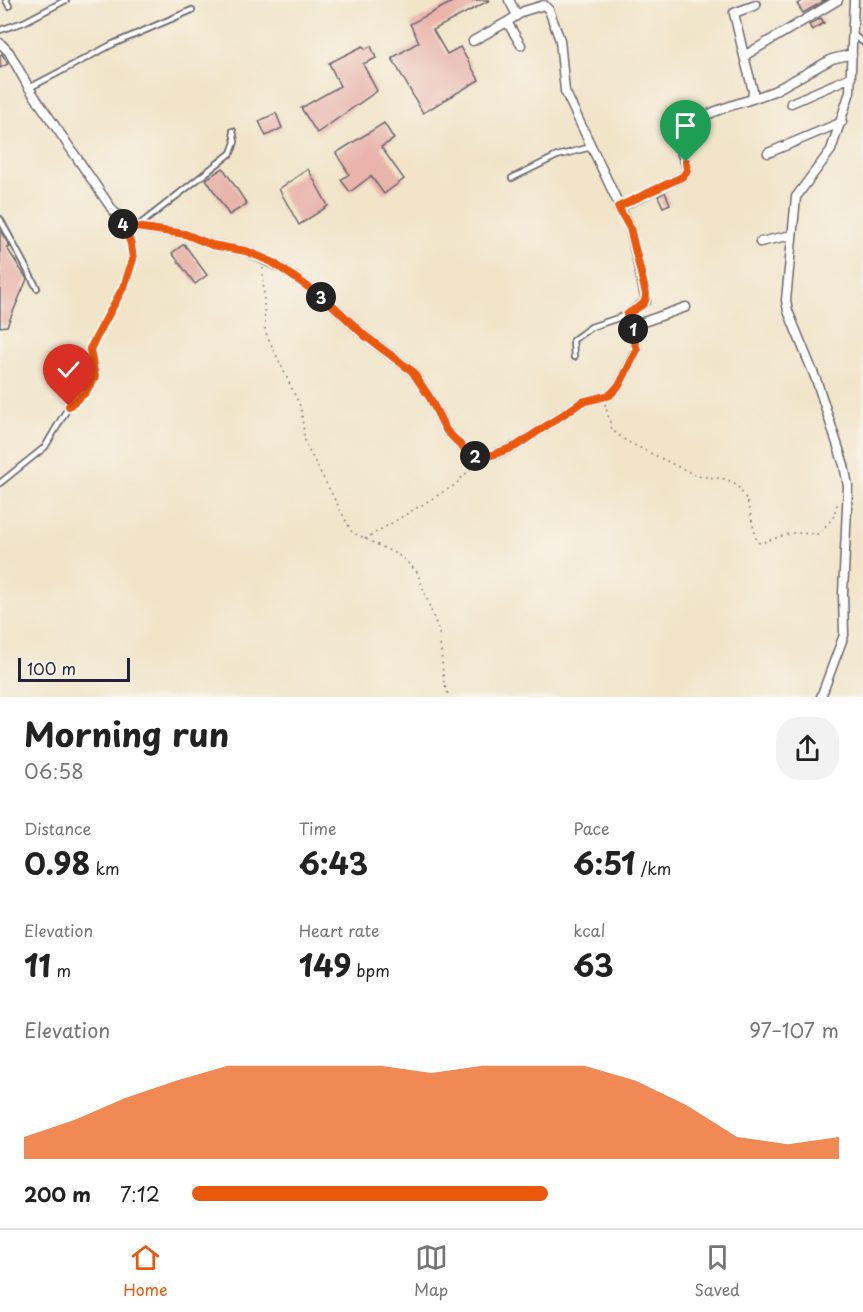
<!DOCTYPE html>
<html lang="en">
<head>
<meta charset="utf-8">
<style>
	body { margin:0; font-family:"Playpen Sans",sans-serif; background:#f2f2f2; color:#222; height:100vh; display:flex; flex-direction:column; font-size:22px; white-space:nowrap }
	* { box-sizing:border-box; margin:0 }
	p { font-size:20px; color:#767676 }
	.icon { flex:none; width:33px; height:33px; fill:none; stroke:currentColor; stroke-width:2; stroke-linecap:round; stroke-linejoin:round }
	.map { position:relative; height:697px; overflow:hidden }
	.panel { display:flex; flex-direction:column; background:#fff; flex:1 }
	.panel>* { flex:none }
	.scale { position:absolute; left:18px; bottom:15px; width:112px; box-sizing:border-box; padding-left:6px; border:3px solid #22223b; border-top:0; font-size:16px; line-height:21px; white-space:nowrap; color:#22223b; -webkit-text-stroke:4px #f7f3e8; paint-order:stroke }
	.pin { position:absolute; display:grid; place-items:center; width:51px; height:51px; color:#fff; margin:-62px -26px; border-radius:50% 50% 50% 0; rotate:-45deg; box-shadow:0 0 6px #0007 }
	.pin .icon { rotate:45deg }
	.km { position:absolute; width:30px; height:30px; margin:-15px; border-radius:50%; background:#222; color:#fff; font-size:16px; line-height:30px; text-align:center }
	.round { display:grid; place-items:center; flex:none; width:63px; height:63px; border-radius:24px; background:#f2f2f2 }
	.headline { display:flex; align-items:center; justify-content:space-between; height:102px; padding:0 24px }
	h1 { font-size:33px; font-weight:700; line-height:45px }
	.metrics { display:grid; grid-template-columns:repeat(3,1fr); gap:9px; height:102px; padding:6px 24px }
	.metrics div { display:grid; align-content:center }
	.metrics b { font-size:30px; font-weight:700 }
	.metrics small { font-size:16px; font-weight:400 }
	.metrics p { font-size:16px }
	.chart { height:168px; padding:12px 24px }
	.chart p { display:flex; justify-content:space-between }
	.chart svg { width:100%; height:108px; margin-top:6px; fill:#ea580c; opacity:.7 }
	ul { padding:0 24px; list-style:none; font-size:20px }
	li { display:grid; grid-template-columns:96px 72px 1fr; align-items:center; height:45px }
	li i { height:15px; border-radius:8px; background:#ea580c }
	.tab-bar { display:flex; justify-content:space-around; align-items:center; height:84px; border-top:2px solid #e0e0e0; background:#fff; font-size:16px; color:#767676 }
	.tab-bar a { display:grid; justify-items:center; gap:3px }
	.tab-bar .current { color:#ea580c }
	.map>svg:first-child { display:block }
	.building { fill:#e8b4ac }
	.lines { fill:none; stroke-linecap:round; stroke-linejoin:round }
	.lane-casing { stroke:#6a666d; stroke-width:8 }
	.street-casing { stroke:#6a666d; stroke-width:11 }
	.path { stroke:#6a666d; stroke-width:1.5; stroke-dasharray:1.5 4.5; stroke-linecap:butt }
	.lane { stroke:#fff; stroke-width:4.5 }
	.street { stroke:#fff; stroke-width:8 }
	.route-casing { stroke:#fff; stroke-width:12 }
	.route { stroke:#ea580c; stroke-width:8 }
</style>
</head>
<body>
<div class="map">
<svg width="863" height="697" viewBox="0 0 863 697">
	<rect width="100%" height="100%" fill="#f7f3e8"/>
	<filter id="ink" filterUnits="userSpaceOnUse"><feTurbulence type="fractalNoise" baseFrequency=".0167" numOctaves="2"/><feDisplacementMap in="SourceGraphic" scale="12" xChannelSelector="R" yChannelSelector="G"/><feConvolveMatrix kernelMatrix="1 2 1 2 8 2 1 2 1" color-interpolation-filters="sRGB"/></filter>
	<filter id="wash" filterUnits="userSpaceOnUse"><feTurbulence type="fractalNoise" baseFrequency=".008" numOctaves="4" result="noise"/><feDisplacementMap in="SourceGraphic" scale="24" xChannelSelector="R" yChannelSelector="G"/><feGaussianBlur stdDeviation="1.35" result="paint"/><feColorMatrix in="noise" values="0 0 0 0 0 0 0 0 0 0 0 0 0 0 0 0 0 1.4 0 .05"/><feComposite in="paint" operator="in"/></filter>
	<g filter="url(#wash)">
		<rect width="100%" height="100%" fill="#f1e4c9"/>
		<g id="blocks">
			<path class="building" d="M456 0H490L433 30 447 54 460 47 479 80 423 113 392 58 419 42 410 24Z
				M804 0H826L803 13 797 4Z
				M821 18 824 23 812 30 809 25Z
				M363 46 365 49 371 46 376 58 363 64 377 91 317 133 301 108 340 86 329 63Z
				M2 54 8 64 0 68V55Z
				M276 113 282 128 266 136 259 121Z
				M384 123 394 139 381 147 404 179 384 194 371 176 350 192 341 180 349 174 336 153Z
				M223 168 247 204 229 215 206 179Z
				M308 169 328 206 299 225 279 189Z
				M665 192 670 204 663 207 658 196Z
				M0 230 10 247 7 248 27 279 7 326 0 327Z
				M184 244 207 275 195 284 172 253Z"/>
		</g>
	</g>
	<g filter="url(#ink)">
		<use href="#blocks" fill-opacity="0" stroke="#6a666d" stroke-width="1.5"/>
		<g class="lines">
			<g class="lane-casing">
				<path id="lane" d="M6 0 9 6
					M0 30 24 22 66 0
					M853 35 863 42
					M29 88 113 44 192 10
					M512 178 557 156 591 147
					M0 219 37 288
					M138 226 231 153 235 142 233 131
					M574 357 573 340 591 327 627 315
					M0 483 45 447 69 406 91 384 95 371 90 349 125 284 133 259 131 244 121 218"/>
			</g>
			<g class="street-casing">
				<path id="street" d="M509 0 517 15
					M473 41 507 22
					M0 43 9 52 29 88 114 212 136 227 185 234 212 245 246 251 281 268 327 300 365 336 412 371 430 398 446 430 470 455 480 457 492 455 516 446 582 402 610 395 620 384 637 349 627 315 646 301 630 228 565 91 560 40 549 10 544 5 524 11 507 22 521 45
					M744 56 734 13 756 5
					M752 99 774 91 832 59 852 54
					M791 103 851 77
					M768 153 842 122
					M618 208 682 177 687 171C686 157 677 150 677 136 699 114 724 108 752 99L753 91 744 56 838 0
					M760 242 792 235
					M632 326 686 307
					M821 697 844 635 843 594 848 486 844 465 817 382 788 311 786 300 796 197 831 150 850 92 854 0"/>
			</g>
			<path class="path" d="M263 268 265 331 301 408 305 443 352 532 402 557 417 572 439 632 444 683 449 697
				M605 404 612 430 626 441 697 476 726 479 736 484 747 500 757 542 761 543 791 533 818 534 833 518 838 502
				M365 539 455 485 476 463"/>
			<use href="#lane" class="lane"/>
			<use href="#street" class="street"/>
		</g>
	</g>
	<g class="lines" filter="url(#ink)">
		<g class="route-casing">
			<path id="route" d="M69 406 85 393 95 377 90 349 125 284 133 259 131 244 121 218 136 227 185 234 212 245 246 251 272 262 327 300 365 336 412 371 430 398 446 430 470 455 480 457 492 455 516 446 582 402 610 395 620 384 637 350 627 315C635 306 646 309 646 294L630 228 618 207 682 177 687 171 686 162"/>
		</g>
		<use href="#route" class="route"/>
	</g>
</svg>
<div class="scale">100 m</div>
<div class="pin" style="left:686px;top:162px;background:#1e9e55"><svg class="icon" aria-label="arrive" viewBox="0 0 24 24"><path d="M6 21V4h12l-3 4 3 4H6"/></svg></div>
<div class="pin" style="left:69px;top:406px;background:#d93025"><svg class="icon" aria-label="check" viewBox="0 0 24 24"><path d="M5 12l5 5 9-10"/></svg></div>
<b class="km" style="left:633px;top:329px">1</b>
<b class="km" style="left:475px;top:456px">2</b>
<b class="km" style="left:321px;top:297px">3</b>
<b class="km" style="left:123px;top:224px">4</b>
</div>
<section class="panel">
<div class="headline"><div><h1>Morning run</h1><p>06:58</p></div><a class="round"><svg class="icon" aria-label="share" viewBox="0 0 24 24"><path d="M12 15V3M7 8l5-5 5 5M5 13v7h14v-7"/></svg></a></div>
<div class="metrics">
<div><p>Distance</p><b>0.98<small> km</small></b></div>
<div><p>Time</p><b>6:43</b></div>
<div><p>Pace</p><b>6:51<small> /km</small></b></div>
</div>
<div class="metrics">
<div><p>Elevation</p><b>11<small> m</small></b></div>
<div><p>Heart rate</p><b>149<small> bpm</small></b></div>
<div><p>kcal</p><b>63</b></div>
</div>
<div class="chart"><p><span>Elevation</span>97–107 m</p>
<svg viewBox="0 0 160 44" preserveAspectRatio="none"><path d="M0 44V35L10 28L20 19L30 12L40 6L50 6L60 6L70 6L80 9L90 6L100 6L110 6L120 12L130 22L140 35L150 38L160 35V44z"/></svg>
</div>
<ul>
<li><b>200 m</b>7:12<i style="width:55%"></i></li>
</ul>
</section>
<nav class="tab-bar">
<a class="current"><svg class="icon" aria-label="home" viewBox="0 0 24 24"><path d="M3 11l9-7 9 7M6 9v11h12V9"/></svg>Home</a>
<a><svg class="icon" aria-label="map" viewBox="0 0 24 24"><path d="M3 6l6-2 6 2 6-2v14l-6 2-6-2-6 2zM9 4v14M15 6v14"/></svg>Map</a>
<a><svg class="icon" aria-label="saved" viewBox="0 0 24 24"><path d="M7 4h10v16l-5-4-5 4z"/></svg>Saved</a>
</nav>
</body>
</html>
